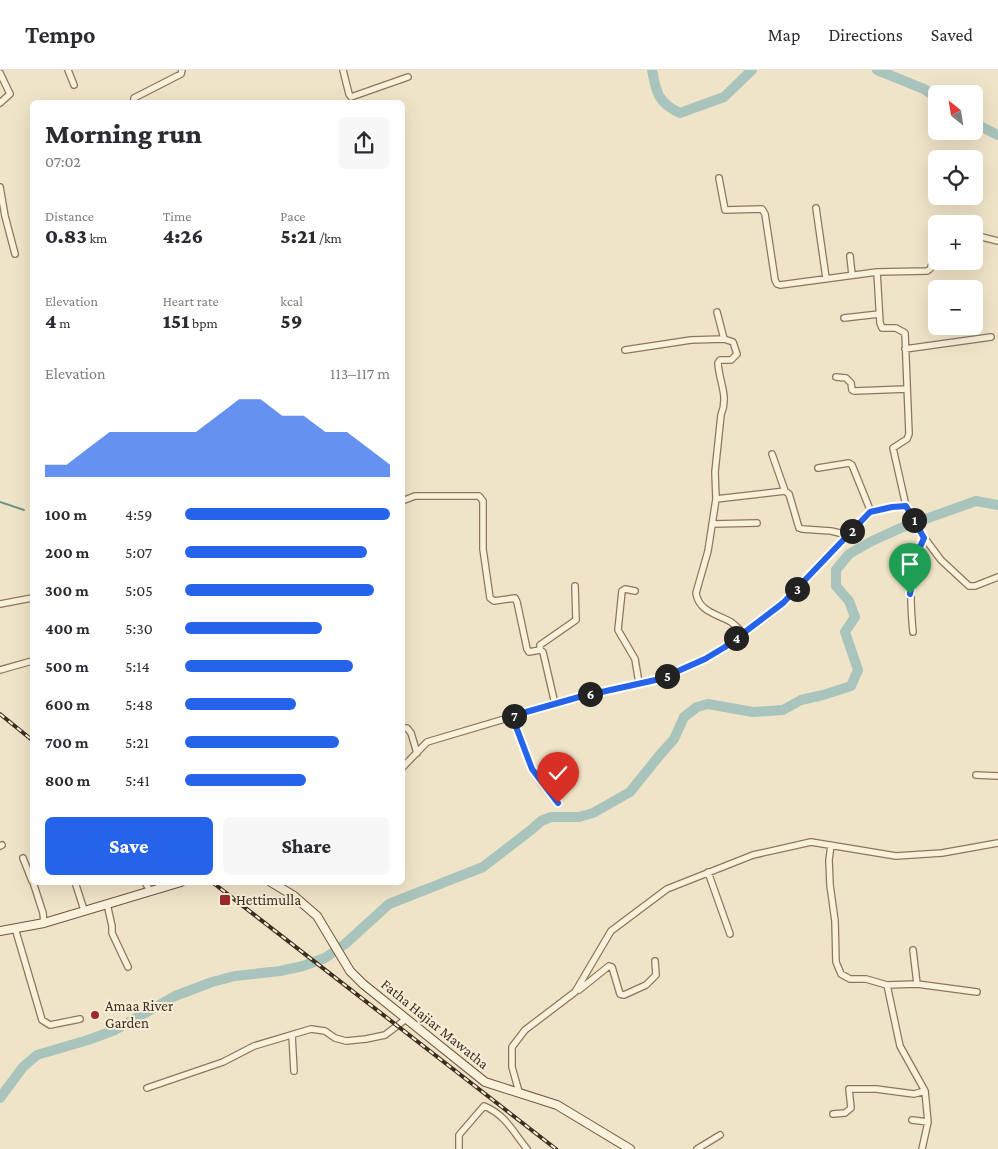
<!DOCTYPE html>
<html lang="en">
<head>
<meta charset="utf-8">
<style>
	body { margin:0; font-family:"Crimson Pro",serif; background:#f7f7f7; color:#2b2b33; height:100vh; display:flex; flex-direction:column; font-size:19px; white-space:nowrap }
	* { box-sizing:border-box; margin:0 }
	p { font-size:16px; color:#7c7c81 }
	.icon { flex:none; width:28px; height:28px; fill:none; stroke:currentColor; stroke-width:2; stroke-linecap:round; stroke-linejoin:round }
	.map { position:relative; flex:1; overflow:hidden }
	.drawer { position:absolute; left:30px; top:30px; width:375px; height:785px; display:flex; flex-direction:column; background:#fff; border-radius:8px; box-shadow:0 5px 20px #0002 }
	.drawer>* { flex:none }
	.needle { width:32px; rotate:330deg }
	.controls { position:absolute; left:928px; top:15px; display:grid; gap:10px }
	.controls a { display:grid; place-items:center; width:55px; height:55px; border-radius:8px; background:#fff; box-shadow:0 5px 20px #0002; font-size:25px }
	.pin { position:absolute; display:grid; place-items:center; width:42px; height:42px; color:#fff; margin:-51px -21px; border-radius:50% 50% 50% 0; rotate:-45deg; box-shadow:0 0 5px #0007 }
	.pin .icon { rotate:45deg }
	.km { position:absolute; width:25px; height:25px; margin:-12px; border-radius:50%; background:#222; color:#fff; font-size:14px; line-height:25px; text-align:center }
	.round { display:grid; place-items:center; flex:none; width:52px; height:52px; border-radius:8px; background:#f7f7f7 }
	.head { display:flex; align-items:center; justify-content:space-between; height:85px; padding:0 15px }
	h1 { font-size:28px; font-weight:800; line-height:38px }
	.figures { display:grid; grid-template-columns:repeat(3,1fr); gap:8px; height:85px; padding:5px 15px }
	.figures div { display:grid; align-content:center }
	.figures b { font-size:21px; font-weight:800 }
	.figures small { font-size:14px; font-weight:400 }
	.figures p { font-size:14px }
	.chart { height:140px; padding:10px 15px }
	.chart p { display:flex; justify-content:space-between }
	.chart svg { width:100%; height:90px; margin-top:5px; fill:#2563eb; opacity:.7 }
	.action { display:flex; gap:10px; margin-top:auto; padding:10px 15px }
	.action a { flex:1; height:58px; border-radius:8px; background:#2563eb; color:#fff; font-size:20px; font-weight:800; line-height:58px; text-align:center }
	.action a+a { background:#f7f7f7; color:#2b2b33 }
	ul { padding:0 15px; list-style:none; font-size:16px }
	li { display:grid; grid-template-columns:80px 60px 1fr; align-items:center; height:38px }
	li i { height:12px; border-radius:6px; background:#2563eb }
	header { display:flex; align-items:center; gap:30px; box-sizing:border-box; height:70px; padding:0 25px; background:#fff; border-bottom:1px solid #e1e1e2 }
	header strong { font-size:24px }
	nav { display:flex; gap:28px; margin-inline-start:auto; font-size:18px }
	.map>svg:first-child { display:block }
	.lines { fill:none; stroke-linecap:round; stroke-linejoin:round }
	.stream { stroke:#6f938a; stroke-width:2 }
	.river { stroke:#a9c4bc; stroke-width:10 }
	.street-casing { stroke:#8d765c; stroke-width:8 }
	.secondary-casing { stroke:#6f573f; stroke-width:10 }
	.street { stroke:#faf1dc; stroke-width:5.5 }
	.secondary { stroke:#faf1dc; stroke-width:8 }
	.rail-casing { stroke:#3d2e20; stroke-width:4 }
	.rail { stroke:#f7eed8; stroke-width:2; stroke-dasharray:5.5; stroke-linecap:butt }
	.route-casing { stroke:#fff; stroke-width:10 }
	.route { stroke:#2563eb; stroke-width:6 }
	.poi-dot { fill:#9e2a2b; stroke:#f7eed8; stroke-width:2 }
	.labels { text-anchor:middle; dominant-baseline:central; stroke-width:4; stroke-linejoin:round; paint-order:stroke }
	.poi-label { font-size:15px; fill:#3d2e20; stroke:#f7eed8; text-anchor:start }
	.street-label { font-size:15px; fill:#3d2e20; stroke:#f7eed8 }
</style>
</head>
<body>
<header>
<strong>Tempo</strong>
<nav><a>Map</a><a>Directions</a><a>Saved</a></nav>
</header>
<div class="map">
<svg width="998" height="1079" viewBox="0 0 998 1079">
	<rect width="100%" height="100%" fill="#f0e4c8"/>
	<g class="lines">
		<path class="stream" d="M0 432 24 440"/>
		<path class="river" d="M652 0C656 22 658 33 680 43L724 27 752 0
			M877 0 924 19 936 27
			M974 53 998 65
			M0 1028 23 997 37 985 88 970 115 960 175 926 212 912 235 906 280 901 303 896 325 888 345 874 389 834 483 797 531 760 541 751 551 747H579L593 743 630 722 659 686 674 669 684 647 697 637 708 634 753 642 783 640 801 630 823 625 851 616 858 600 845 562 855 547 849 531 836 516V500L849 484 872 471 903 457 976 431 998 435"/>
		<g class="street-casing">
			<path id="street" d="M68 0 74 15
				M343 0 349 24 351 27 408 7
				M0 3 10 24 0 33
				M134 32V28L181 4 182 0
				M719 108 725 140 762 139 765 144 775 210 777 214 780 215 877 202 927 201 930 199 936 185
				M0 117 5 146 15 184
				M816 138 826 208
				M974 165 998 171
				M850 186 852 205
				M877 202 880 253 882 258H896L905 263 909 364 907 369 893 378 906 436
				M717 242 724 269 733 272 737 284 731 290H720L718 293C719 312 729 326 721 345L715 402 716 429 785 421 789 424 799 458 802 459 831 461 848 465
				M844 248 879 244
				M905 279 991 267
				M625 280 691 270 724 269
				M836 307 846 308 851 313 852 320 854 321 907 319
				M772 384 785 421
				M818 398 849 393 852 395 871 442
				M716 429 708 481 696 523C699 542 717 544 731 552 735 555 739 559 743 563
				M402 431 415 426H479L483 431V479L490 528 494 531 515 528 517 532 527 579 529 582 540 580 543 582 555 634
				M712 454 757 453
				M635 521 625 519 622 521 618 560 635 589 639 613
				M0 534 32 528
				M913 562C910 531 908 496 924 468
				M540 580V575L576 550 575 516
				M0 600 32 591
				M512 646 532 699 558 733
				M402 658H407L411 663 417 683
				M402 698 427 672 579 627 660 609 705 589 725 577 783 533 871 442 892 437 906 436 923 466 941 490 969 516H975L998 507
				M976 705 998 706
				M831 775 829 790 830 815 835 851 836 892 841 904 850 909H866L887 915 900 976 925 1021 928 1052 922 1079
				M0 776 2 775
				M23 788 32 811
				M708 802 730 864
				M33 812 43 843 44 853
				M75 812 84 840
				M145 812 150 821
				M107 834 112 856V863L128 897
				M15 858 42 950 50 955 80 949
				M913 880 917 914
				M887 915 917 914 977 922
				M579 920 609 896 612 897 620 924 624 925 646 915 656 905 655 891
				M292 965 294 1001
				M147 1018 223 992 254 976 311 959 325 961 335 968 346 971 366 969 385 965 406 949
				M519 1022 512 997V977L525 960 575 922 611 861 667 819 753 785 811 772 896 786 942 783 998 773
				M833 1044 845 1043 851 1038 849 1019H876L914 1024 925 1021
				M912 1050 928 1052
				M459 1079V1065L484 1036C506 1045 513 1062 527 1079
				M697 1079 720 1065"/>
		</g>
		<g class="secondary-casing">
			<path id="secondary" d="M271 812 294 826 317 846 350 901 363 914 485 1012 557 1035 630 1079
				M0 861 44 853 181 812"/>
		</g>
		<use href="#street" class="street"/>
		<use href="#secondary" class="secondary"/>
		<g class="rail-casing">
			<path id="rail" d="M0 644 32 670
				M212 812 556 1079"/>
		</g>
		<use href="#rail" class="rail"/>
	</g>
	<g class="lines">
		<g class="route-casing">
			<path id="route" d="M558 733 532 699 512 646 579 627 660 609 705 589 725 577 783 533 870 442 892 437 906 436 924 468 917 484 910 524"/>
		</g>
		<use href="#route" class="route"/>
	</g>
	<g class="poi-dot">
		<rect x="219" y="824" width="12" height="12" rx="2.5"/>
		<circle cx="95" cy="945" r="5"/>
	</g>
	<g class="labels">
		<g class="poi-label">
			<text x="236" y="830">Hettimulla</text>
			<text x="105" y="936">Amaa River<tspan x="105" dy="17">Garden</tspan></text>
		</g>
		<g class="street-label">
			<text transform="translate(435 954) rotate(39)">Fatha Hajiar Mawatha</text>
		</g>
	</g>
</svg>
<div class="controls">
<a><svg class="needle" viewBox="-14 -14 28 28"><path d="M0-13l5 13h-10z" fill="#e53935"/><path d="M0 13l5-13h-10z" fill="#7c7c81"/></svg></a>
<a><svg class="icon" aria-label="locate" viewBox="0 0 24 24"><circle cx="12" cy="12" r="6"/><path d="M12 2v4M12 18v4M2 12h4M18 12h4"/></svg></a>
<a>+</a>
<a>−</a>
</div>
<div class="pin" style="left:910px;top:524px;background:#1e9e55"><svg class="icon" aria-label="arrive" viewBox="0 0 24 24"><path d="M6 21V4h12l-3 4 3 4H6"/></svg></div>
<div class="pin" style="left:558px;top:733px;background:#d93025"><svg class="icon" aria-label="check" viewBox="0 0 24 24"><path d="M5 12l5 5 9-10"/></svg></div>
<b class="km" style="left:914px;top:450px">1</b>
<b class="km" style="left:852px;top:461px">2</b>
<b class="km" style="left:797px;top:519px">3</b>
<b class="km" style="left:736px;top:568px">4</b>
<b class="km" style="left:667px;top:606px">5</b>
<b class="km" style="left:590px;top:624px">6</b>
<b class="km" style="left:514px;top:646px">7</b>
<section class="drawer">
<div class="head"><div><h1>Morning run</h1><p>07:02</p></div><a class="round"><svg class="icon" aria-label="share" viewBox="0 0 24 24"><path d="M12 15V3M7 8l5-5 5 5M5 13v7h14v-7"/></svg></a></div>
<div class="figures">
<div><p>Distance</p><b>0.83<small> km</small></b></div>
<div><p>Time</p><b>4:26</b></div>
<div><p>Pace</p><b>5:21<small> /km</small></b></div>
</div>
<div class="figures">
<div><p>Elevation</p><b>4<small> m</small></b></div>
<div><p>Heart rate</p><b>151<small> bpm</small></b></div>
<div><p>kcal</p><b>59</b></div>
</div>
<div class="chart"><p><span>Elevation</span>113–117 m</p>
<svg viewBox="0 0 160 44" preserveAspectRatio="none"><path d="M0 44V38L10 38L20 30L30 22L40 22L50 22L60 22L70 22L80 14L90 6L100 6L110 14L120 14L130 22L140 22L150 30L160 38V44z"/></svg>
</div>
<ul>
<li><b>100 m</b>4:59<i style="width:100%"></i></li>
<li><b>200 m</b>5:07<i style="width:89%"></i></li>
<li><b>300 m</b>5:05<i style="width:92%"></i></li>
<li><b>400 m</b>5:30<i style="width:67%"></i></li>
<li><b>500 m</b>5:14<i style="width:82%"></i></li>
<li><b>600 m</b>5:48<i style="width:54%"></i></li>
<li><b>700 m</b>5:21<i style="width:75%"></i></li>
<li><b>800 m</b>5:41<i style="width:59%"></i></li>
</ul>
<div class="action"><a>Save</a><a>Share</a></div>
</section>
</div>
</body>
</html>
